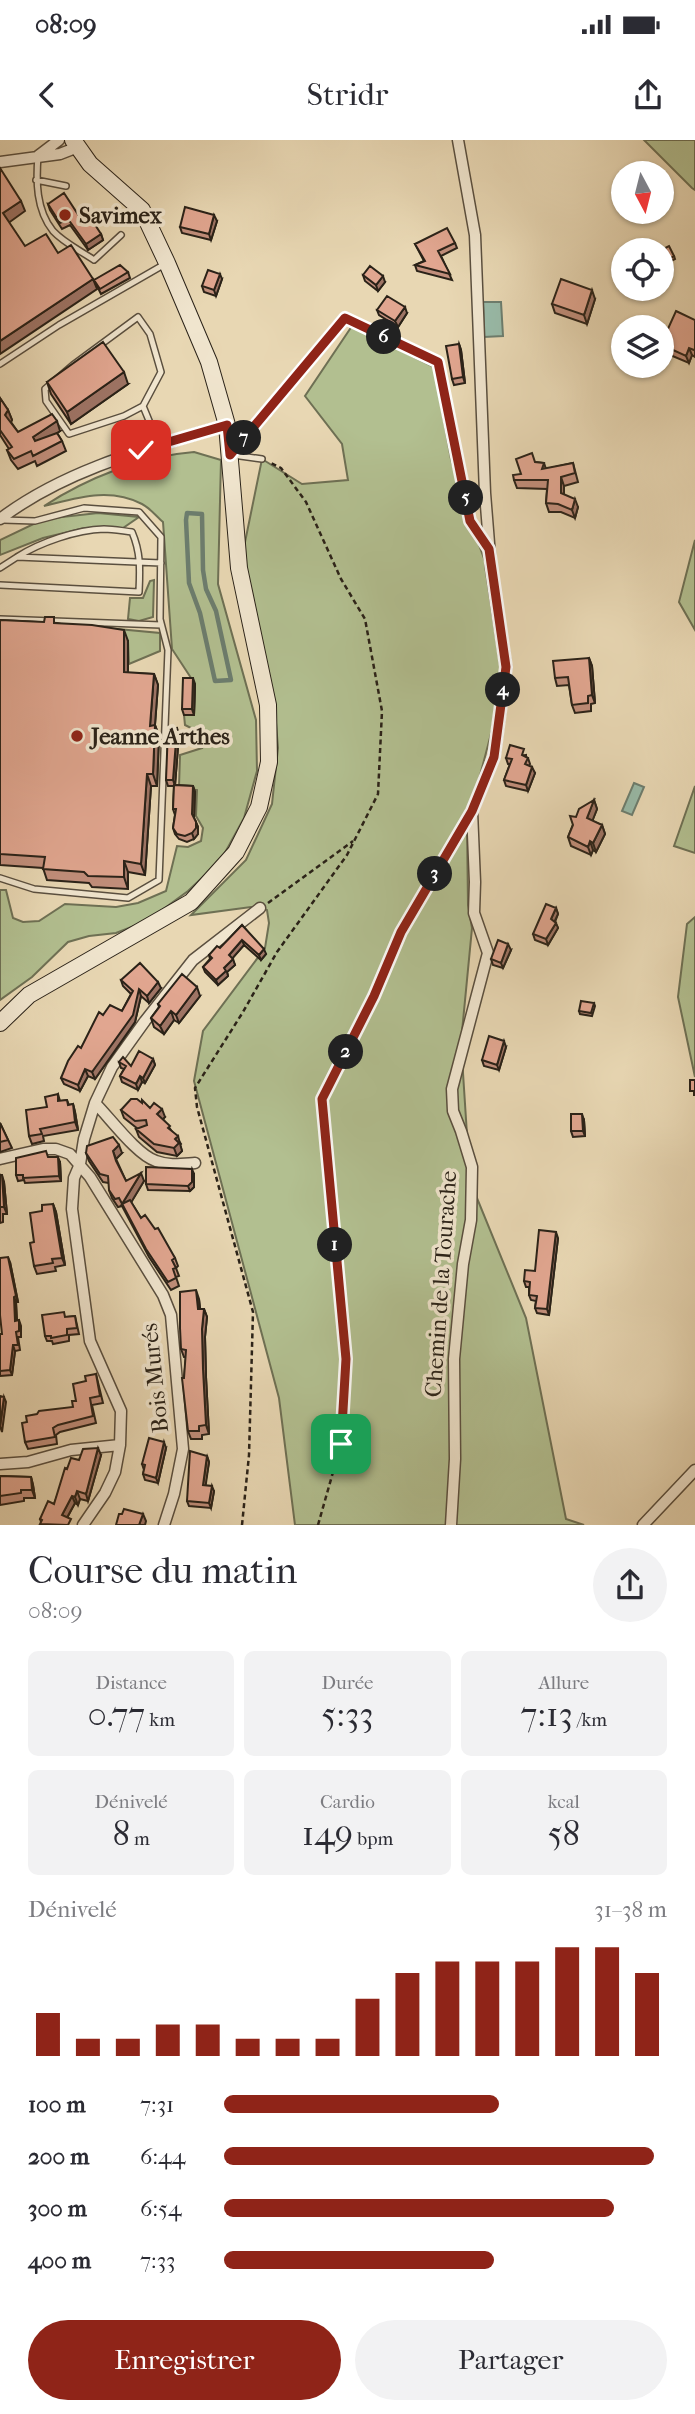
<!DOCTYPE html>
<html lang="fr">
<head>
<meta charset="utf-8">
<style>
	body { margin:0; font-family:"IM FELL French Canon",serif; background:#f2f2f3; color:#2b2b33; height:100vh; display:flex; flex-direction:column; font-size:26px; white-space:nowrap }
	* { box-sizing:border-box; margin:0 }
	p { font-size:23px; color:#7c7c81 }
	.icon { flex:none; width:38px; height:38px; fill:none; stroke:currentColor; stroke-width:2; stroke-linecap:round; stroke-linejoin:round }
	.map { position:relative; height:1385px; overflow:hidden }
	.drawer { display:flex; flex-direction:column; background:#fff; flex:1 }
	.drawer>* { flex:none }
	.needle { width:46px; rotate:173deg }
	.tools { position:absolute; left:611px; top:21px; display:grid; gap:14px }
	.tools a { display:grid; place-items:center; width:63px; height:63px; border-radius:50%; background:#fff; box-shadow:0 2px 5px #0004; font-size:35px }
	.pin { position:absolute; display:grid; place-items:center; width:60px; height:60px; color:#fff; margin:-30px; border-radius:14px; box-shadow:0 4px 10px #0006 }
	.km { position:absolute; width:35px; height:35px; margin:-18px; border-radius:50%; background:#222; color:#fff; font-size:19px; line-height:35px; text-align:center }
	.round { display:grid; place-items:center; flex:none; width:74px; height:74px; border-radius:37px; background:#f2f2f3 }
	.overview { display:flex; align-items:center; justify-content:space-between; height:119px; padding:0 28px }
	h1 { font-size:38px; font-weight:600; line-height:52px }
	.figures { display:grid; grid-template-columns:repeat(3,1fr); gap:10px; height:119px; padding:7px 28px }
	.figures div { display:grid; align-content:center; border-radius:10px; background:#f2f2f3; text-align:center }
	.figures b { font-size:35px; font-weight:600 }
	.figures small { font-size:19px; font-weight:400 }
	.figures p { font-size:19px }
	.chart { height:196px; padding:14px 28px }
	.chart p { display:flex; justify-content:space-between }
	.chart svg { width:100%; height:126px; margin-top:7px; stroke:#8f2418; stroke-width:6 }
	.button { display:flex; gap:14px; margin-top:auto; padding:14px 28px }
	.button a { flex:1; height:80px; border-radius:42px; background:#8f2418; color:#fff; font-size:28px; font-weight:600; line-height:80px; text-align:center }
	.button a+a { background:#f2f2f3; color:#2b2b33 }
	ul { padding:0 28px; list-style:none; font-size:23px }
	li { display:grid; grid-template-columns:112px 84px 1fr; align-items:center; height:52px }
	li i { height:18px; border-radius:9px; background:#8f2418 }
	.status { display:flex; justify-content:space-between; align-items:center; height:49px; padding:0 35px; background:#fff; direction:ltr }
	.status svg { height:19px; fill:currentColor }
	header { display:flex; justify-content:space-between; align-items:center; height:91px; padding:0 28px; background:#fff; font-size:32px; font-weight:600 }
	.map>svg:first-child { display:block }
	.green { fill:#b2bf90; stroke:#6e7054; stroke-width:2 }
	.water { fill:#98baa8; stroke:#6c7d6e; stroke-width:2 }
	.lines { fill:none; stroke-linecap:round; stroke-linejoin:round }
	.stream { stroke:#6c7d6e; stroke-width:4.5 }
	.lane-casing { stroke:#5a4f3f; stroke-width:8 }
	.street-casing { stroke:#5a4f3f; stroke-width:13 }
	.secondary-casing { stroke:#2a2218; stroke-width:18 }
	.path { stroke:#2a2218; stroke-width:2.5; stroke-dasharray:5 3.5; stroke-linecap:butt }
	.lane { stroke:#f0e5ce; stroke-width:5 }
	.street { stroke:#f0e5ce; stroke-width:10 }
	.secondary { stroke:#f0e5ce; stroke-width:16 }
	.wall { fill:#c28f7c; stroke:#2a2218; stroke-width:2 }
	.shaded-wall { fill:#9e7465; stroke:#2a2218; stroke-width:2 }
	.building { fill:#e1a690; stroke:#2a2218; stroke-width:2 }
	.route-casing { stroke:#fff; stroke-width:14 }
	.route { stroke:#8f2418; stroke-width:9 }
	.poi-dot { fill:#8f2418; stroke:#f0e5ce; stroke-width:2.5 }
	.labels { text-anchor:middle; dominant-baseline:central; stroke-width:7; stroke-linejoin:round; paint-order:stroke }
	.poi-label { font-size:23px; font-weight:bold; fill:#2a2218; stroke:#f0e5ce; text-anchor:start }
	.street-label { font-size:23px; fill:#2a2218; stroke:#f0e5ce }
</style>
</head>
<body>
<div class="status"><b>08:09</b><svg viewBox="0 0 49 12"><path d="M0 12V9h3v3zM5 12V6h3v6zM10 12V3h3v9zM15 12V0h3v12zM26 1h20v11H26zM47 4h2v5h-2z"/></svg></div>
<header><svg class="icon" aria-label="back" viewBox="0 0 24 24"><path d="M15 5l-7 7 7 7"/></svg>Stridr<svg class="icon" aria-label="share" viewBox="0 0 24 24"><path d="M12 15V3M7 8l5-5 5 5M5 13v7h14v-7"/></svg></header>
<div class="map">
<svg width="695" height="1385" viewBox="0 0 695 1385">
	<rect width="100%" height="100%" fill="#e8d7b3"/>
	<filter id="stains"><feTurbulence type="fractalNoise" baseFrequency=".00286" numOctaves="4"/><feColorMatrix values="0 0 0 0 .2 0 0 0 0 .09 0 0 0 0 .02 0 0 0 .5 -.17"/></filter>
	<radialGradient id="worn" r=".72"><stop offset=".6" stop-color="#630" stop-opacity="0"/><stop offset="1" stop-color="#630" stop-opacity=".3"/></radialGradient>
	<path class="green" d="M644 0H695V50L692 48Z
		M352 186 434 227 451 319 464 364 489 432 492 472 502 512V552L467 685 468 765 472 788 461 902 470 1041 526 1178 566 1379 584 1385H295L279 1258 194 941 203 891 265 808 269 783 267 770 251 767 191 775 246 720 272 664 278 608 274 558 247 437 244 407 262 319 302 344 348 340 342 304 305 256Z
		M194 312 221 320 218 444 256 580 257 631 244 678 221 720 188 751 147 781 116 793 89 796 68 802 32 837 0 860V750H6L13 778 23 782 39 781 65 764 116 767 138 763 166 751 177 706 188 707 201 701 203 688 196 676 197 650 179 647 180 615 202 608 195 590 185 585 184 575H194L195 544 172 509 163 382C157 377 150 368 142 364 109 347 77 358 44 366 87 338 142 316 194 312Z
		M98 373 139 377 123 388H85L43 398 0 415V400L44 379Z
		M695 400V490L679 462Z
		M154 440 153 477 139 481 128 479 130 458H143L150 441Z
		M96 487 160 493V511L129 524 128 501Z
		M695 646V713L674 706Z
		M695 777V937L678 857 687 784Z"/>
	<path class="water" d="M483 162H501L503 196 484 197Z
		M634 643 644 647 632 675 622 671Z"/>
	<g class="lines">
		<path class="stream" d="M187 373 202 374 203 430 206 449 216 471 231 540 215 541 200 473 189 443 186 380Z"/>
		<g class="lane-casing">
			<path id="lane" d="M38 16C36 41 36 70 53 91 64 103 81 111 94 120L121 95
				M36 40 66 46
				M138 177 150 194 161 232 143 266 124 276 69 294 46 261 45 249 73 225Z
				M0 224 59 185 165 124
				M143 266 159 305
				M233 315 262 319
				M0 428 17 417 161 423
				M0 445 139 452C140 430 141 413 132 392 123 391 113 389 104 389 76 390 41 402 17 417
				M0 479 161 485
				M0 738 34 749 128 758 159 740 168 510 160 479 161 397 139 372 84 368 35 381 3 380"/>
		</g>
		<g class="street-casing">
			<path id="street" d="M38 16 59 0
				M0 22 60 14 78 7
				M230 315 345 178
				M0 379C66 329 149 308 227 285
				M95 963C110 978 137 1015 156 1021 169 1026 181 1024 195 1023
				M0 1019 43 1009H56L70 1014 90 1037 163 1155 171 1175 183 1309 174 1354 164 1385
				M0 1324 28 1322 71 1310 120 1305
				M83 1385 105 1353 115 1332 120 1305 121 1271 90 1201 72 1069 74 1038 80 1024 84 999 95 963 112 927 145 881 193 820 260 768
				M451 1385 455 1319 454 1219 463 1124 471 1080 472 1027 461 991 453 971 452 949 488 813 474 773 475 742 472 671 494 617 506 527 491 428 485 353 475 95 458 0
				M643 1385 695 1330"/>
		</g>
		<g class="secondary-casing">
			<path id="secondary" d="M0 883 29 855 191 762 236 712 259 667 269 622 268 565 239 428 227 285 209 222 167 123 142 70 90 24 73 0"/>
		</g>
		<path class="path" d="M355 183 438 222 470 381 475 388
			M268 763 353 701
			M242 1385 249 1315 253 1172 197 967 195 948 243 872 277 812 347 715 378 654 382 571 365 479 341 439 306 362 281 328 269 322
			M318 1385 341 1304 346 1219 322 959 374 856 401 792 461 688"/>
		<use href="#lane" class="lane"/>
		<use href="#street" class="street"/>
		<use href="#secondary" class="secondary"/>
	</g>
	<path class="wall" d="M48 64 81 79 101 94 103 100 88 110 70 85 62 89 50 70Z
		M217 81 211 100 182 93 180 87Z
		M455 103 457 108 441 116 452 140 417 131 415 125 424 121 415 104Z
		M661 110 674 116 675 119 662 126Z
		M128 132 130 138 101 154 94 140Z
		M363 135 385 142 378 151 365 141Z
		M222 139 216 156 204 152 202 146Z
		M595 159 587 184 555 173 552 164Z
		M377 170 407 173 398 187 379 175Z
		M695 180V217L692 215 689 223 663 212 662 202Z
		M459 204 461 210 465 243 454 245 452 239Z
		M47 242 128 244 71 284 51 254Z
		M0 258 8 270 12 280 11 282 18 292 60 291 57 293 62 301 66 311 37 326 35 321 18 329 11 320 7 310 9 309 0 295Z
		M535 322 544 323 546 329 573 323 578 342 564 346V355L578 367 575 378 561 372H549L546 363 547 349 517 348 514 340Z
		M0 480 57 483 128 501V533L154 534 158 545 155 585 159 596 157 646H151L145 735 128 732V749L92 747 89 743 47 740 43 728 0 725Z
		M589 518 592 526 595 563 591 564V571L575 573 572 565 569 545 557 546 555 538Z
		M195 544 194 575H184L182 569Z
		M179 594 175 645 193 646 195 652 194 678 198 687V694L194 699 187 702 179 699 175 694 173 688 175 675 173 669 174 646H168L166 640Z
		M526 615V617L528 618 530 624 529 626 535 633 528 651 506 646 504 640 510 624H508L506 618Z
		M594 660 597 669 592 681 602 685 605 694 596 712 593 710 591 715 571 706 568 697 576 677Z
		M556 768 558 774 555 782 558 788 548 805 535 800 533 794Z
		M242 785 266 814 261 820 244 805 232 818 235 825 227 832 228 836 218 845 205 832 203 827 210 819 209 815 220 808Z
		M511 810 503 828 493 825 491 819Z
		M121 840 161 848 149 863 141 856 135 882 95 939 88 936 80 951 64 944 61 938 103 875 122 871 131 854 123 846Z
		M200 856 179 883 174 880 164 894 154 887 151 878 159 867 158 864Z
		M594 863 595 866 592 876 580 874 579 871Z
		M506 907 499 930 484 926 482 920Z
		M153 919 155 925 145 943 142 942 138 950 122 942 120 936 124 929 121 928 119 922 131 926Z
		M58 954 60 961 67 960 69 965 73 964 75 972 78 990 43 996 44 1001 32 1004 29 996 47 967Z
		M150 968 165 977 163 979 181 1004 180 1005 182 1011 177 1016 157 1012 139 997 136 989H138L124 978 121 970Z
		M584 980 585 996 573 997 571 991Z
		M0 983 12 1008 0 1012Z
		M86 1013H122L116 1019 126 1041H144L131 1062 141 1078 175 1118 178 1126 176 1128 179 1136 176 1137 179 1146 171 1150 149 1117 122 1066 118 1067 112 1058 109 1050V1043L103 1042 89 1021Z
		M48 1017 60 1022 61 1041 25 1043 24 1040 18 1041 16 1035Z
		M194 1034V1047L190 1051 148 1050 146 1044Z
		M0 1035 4 1042 7 1074H3V1082L0 1083Z
		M53 1064 56 1072 65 1125 55 1127 56 1131 37 1134 34 1126V1102L42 1071Z
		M558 1098 549 1175 537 1173 535 1168 536 1161 531 1160 529 1155V1147H526L524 1141 535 1131Z
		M10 1122 18 1162H16L17 1180H19L21 1186V1197H18L20 1210 15 1211 12 1235 0 1236V1194H2Z
		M199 1159 200 1169H204L207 1177 205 1197 206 1237 209 1294 202 1295V1299H191L188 1291 184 1238 186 1217H184L181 1209Z
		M75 1176 79 1194 69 1195V1201L53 1204 52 1201H47L45 1196 66 1177Z
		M96 1234 103 1263 92 1265 96 1283 60 1292 56 1295 57 1304 28 1309 25 1302 73 1267 86 1241Z
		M166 1308 158 1343 145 1340 143 1334 144 1330 142 1324Z
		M101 1315 88 1361 80 1359 78 1365 75 1363 67 1378 41 1382 40 1379 54 1364 67 1329 79 1320Z
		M207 1316 209 1322 205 1345 214 1351 211 1368 189 1366 187 1361Z
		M0 1336 31 1337 33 1345 35 1358H24V1361L0 1365Z"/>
	<path class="shaded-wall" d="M21 61 25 71 7 84 3 73Z
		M214 75 217 81 211 100 209 94Z
		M101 94 103 100 88 110 86 104Z
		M220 134 222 139 216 156 214 150Z
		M383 136 385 142 378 151 376 145Z
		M93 139 97 149 0 214V201Z
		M592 150 595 159 587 184 584 175Z
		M405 167 407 173 398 187 395 181Z
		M459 204 461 210 465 243 463 237Z
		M689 208 692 215 689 223 686 216Z
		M124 232 128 244 71 284 67 272Z
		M8 270 12 280 9 285 5 275Z
		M57 281 60 291 37 307 33 297Z
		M561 337 564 346V362L561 353Z
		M575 359 578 367 575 378 572 370Z
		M124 490 128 501V544L124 532Z
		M589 518 592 526 595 563 592 555Z
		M154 534 158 545 154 597 150 586Z
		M193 538 195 544 194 575 192 569Z
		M155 585 159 596 157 646 153 634Z
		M177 588 179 594 175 646 173 640Z
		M532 627 535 633 528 651 526 645Z
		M147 634 151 646 145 735 141 724Z
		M193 646 195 652 194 680 192 674Z
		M594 660 597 669 590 687 587 678Z
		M196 682 198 687V694L194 699 192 693Z
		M602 685 605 694 596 712 593 703Z
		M590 701 593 710 591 715 588 707Z
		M124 721 128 732V749L124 737Z
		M556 768 558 774 553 785 551 779Z
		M556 783 558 788 548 805 546 799Z
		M242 800 244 805 231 820 229 815Z
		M508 804 511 810 503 828 501 823Z
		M264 809 266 814 261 820 259 815Z
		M233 819 235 825 227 832 228 836 218 845 216 840 224 828Z
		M158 842 161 848 149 863 147 856Z
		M197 847 200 856 179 883 176 875Z
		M139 849 141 856 135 882 95 939 92 932Z
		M171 871 174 880 164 894 160 886Z
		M504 901 506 907 499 930 497 925Z
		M153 919 155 925 145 943 143 938Z
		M85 929 88 936 80 951 78 945Z
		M140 936 142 942 138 950 136 944Z
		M73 964 75 972 78 990 75 982Z
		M162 969 165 977 160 982 157 974Z
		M582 974 584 980 585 996 583 991Z
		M178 996 182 1011 177 1016 174 1008 175 999Z
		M119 1005 122 1013 116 1019 113 1011Z
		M58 1017 60 1022 61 1041 59 1036Z
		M192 1029 194 1034V1047L190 1051 188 1046Z
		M141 1033 144 1041 126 1071 122 1064Z
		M2 1035 4 1042 7 1074 4 1067Z
		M53 1064 56 1072 65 1125 62 1118Z
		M556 1092 558 1098 549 1175 547 1169Z
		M8 1117 10 1122 18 1162 16 1156Z
		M196 1150 199 1159 201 1177 198 1169Z
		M14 1157 16 1162 17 1186 15 1181Z
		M204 1169 207 1177 205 1197 206 1237 209 1294 206 1285 203 1229 202 1189Z
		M13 1205 15 1211 12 1235 10 1230Z
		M4 1257 6 1262 2 1292 0 1286Z
		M164 1302 166 1308 158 1343 156 1338Z
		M98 1308 101 1315 88 1361 86 1354Z
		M207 1316 209 1322 205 1350 203 1345Z
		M31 1337 33 1345 35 1358 32 1350Z
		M212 1346 214 1351 211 1368 209 1363Z
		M77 1351 80 1359 78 1365 75 1357Z
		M72 1356 75 1363 64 1383 62 1375Z
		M143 1374 146 1381 145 1385H139Z"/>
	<path class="building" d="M0 28 21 61 3 73 25 106 46 94 58 113 71 105 93 139 0 201Z
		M64 53 81 79 88 74 101 94 86 104 68 79 60 83 48 64Z
		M185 67 214 75 209 94 180 87Z
		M447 88 455 103 438 111 450 134 415 125 425 121 415 104Z
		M669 106 674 116 662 123 661 110Z
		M120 125 128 132 100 149 94 140Z
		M370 126 383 136 376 145 363 135Z
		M208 130 220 134 214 150 202 146Z
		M561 139 592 150 584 175 552 164Z
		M387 156 405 167 395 181 377 170Z
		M676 171 695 180V209L694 210 689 208 686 216 662 205V202Z
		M103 202 124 232 67 272 47 242Z
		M459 204 463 237 452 239 446 206Z
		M0 258 8 270 5 275 18 292 52 274 57 281 33 297 35 301 57 293 62 301 33 316 31 311 14 319 7 310 12 307 0 290Z
		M532 313 535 322 544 323 542 329 573 323 575 333 561 337V353L575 359 572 370 558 364 546 363 548 340H514L513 335 521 334 516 319Z
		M45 477H54V483L92 485 124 490V532L154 534 150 586 155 585 153 634H147L141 724 124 721V737L88 736 84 732 43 729 45 717 0 714V480L44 482Z
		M589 518 592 555 588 556V563L572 565 568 537 555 538 553 521Z
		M183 538H193L192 569H182Z
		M177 588 173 640H166L168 589Z
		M510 605 524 609 522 615 528 618 525 624 532 627 526 645 504 640 512 619 506 618Z
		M174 645 193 646 192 674 196 682V688L192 693 185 696 177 694 173 688 176 669H173Z
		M594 660 587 678 602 685 593 703 590 701 588 707 568 697 573 685 570 676 576 677 579 669Z
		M546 764 556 768 551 779 556 783 546 799 533 794Z
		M242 785 264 809 259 815 242 800 229 815 233 819 224 828 226 831 216 840 203 827 212 818 209 815 217 806 220 808Z
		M498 800 508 804 501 823 491 819Z
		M140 823 158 842 147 856 139 849 133 875 92 932 85 929 78 945 61 938 68 921 78 906 81 908 99 872 103 875 110 865 122 871 133 851 121 840Z
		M182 834 197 847 176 875 171 871 160 886 151 878 160 866 158 864Z
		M581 861 594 863 591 873 579 871Z
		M489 896 504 901 497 925 482 920Z
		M139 911 153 919 143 938 140 936 136 944 120 936 126 926 119 922 123 917 131 926Z
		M690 940H695V955H694V951H690Z
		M58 954V961L67 960 68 965 73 964 75 982 40 989 42 994 29 996 26 970 47 967 45 957Z
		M131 959H137L142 963V960L150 968 154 963 162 969 157 974 170 986 168 988 178 996 175 999 179 1003 174 1008 154 1004 136 989 147 985 146 980 135 981 121 970Z
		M571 974H582L583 991H571Z
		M0 983 8 1000 0 1002Z
		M113 997 119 1005 113 1011 116 1021 126 1041 141 1033 122 1064 130 1060 141 1078 145 1075 155 1089 158 1088 175 1118 172 1120 176 1128 173 1129 176 1138 168 1142 146 1109 119 1058 115 1059 109 1050 108 1036 100 1034 86 1013 87 1006Z
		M46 1011 48 1017H58L59 1036 23 1038V1035H16V1018Z
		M146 1027 192 1029V1042L188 1046 146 1044Z
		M0 1035H2L4 1067H0Z
		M53 1064 62 1118 52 1119 53 1123 34 1126 30 1103 34 1102 30 1073 42 1071V1065Z
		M539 1090 556 1092 547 1169 535 1168 537 1156 529 1155 530 1142 524 1141 525 1130 535 1131Z
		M8 1117 16 1156 14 1157 15 1181 19 1180V1191L16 1192 18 1205H13L10 1230 0 1231V1194H2L0 1175V1118Z
		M196 1150 198 1169H204L202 1189 203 1229 206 1285 199 1286V1291H188L182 1238H184L186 1210 181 1209 180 1188V1152Z
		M64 1172 65 1177 75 1176 77 1188 67 1189V1195L51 1198V1196H45L42 1175Z
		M96 1234 100 1256 90 1258 93 1276 58 1285 53 1288 55 1297 25 1302 22 1283 27 1282 26 1276 37 1274 39 1271 73 1267 72 1261H76L73 1244 86 1241 85 1236Z
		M0 1256 4 1257 0 1286Z
		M149 1298 164 1302 156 1338 143 1334 145 1325 142 1324Z
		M98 1308 86 1354 77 1351 75 1357 72 1356 62 1375 71 1379 68 1385 40 1384 42 1380 40 1379 48 1361 54 1364 65 1328 67 1329 71 1318 79 1320 83 1309Z
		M190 1311 207 1316 203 1345 212 1346 209 1363 187 1361Z
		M0 1336 31 1337 32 1350H21V1353L0 1356Z
		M124 1369 143 1374 139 1385H116L119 1374H122Z"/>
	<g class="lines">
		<g class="route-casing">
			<path id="route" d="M141 310 227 285 230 315 345 178 438 222 470 381 489 409 506 527 494 617 472 671 401 792 374 856 322 959 346 1219 341 1304"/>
		</g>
		<use href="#route" class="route"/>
	</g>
	<g class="poi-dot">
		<circle cx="65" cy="75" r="7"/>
		<circle cx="77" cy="596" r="7"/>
	</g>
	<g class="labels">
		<g class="poi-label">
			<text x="79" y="75">Savimex</text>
			<text x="91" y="596">Jeanne Arthes</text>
		</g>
		<g class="street-label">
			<text transform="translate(441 1144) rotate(-86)">Chemin de la Tourache</text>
			<text transform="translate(155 1238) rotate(-96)">Bois Murés</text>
		</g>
	</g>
	<rect width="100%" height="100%" filter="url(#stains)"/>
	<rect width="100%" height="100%" fill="url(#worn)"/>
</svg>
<div class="tools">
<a><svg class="needle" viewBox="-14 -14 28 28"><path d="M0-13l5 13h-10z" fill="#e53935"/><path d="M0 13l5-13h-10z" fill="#7c7c81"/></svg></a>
<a><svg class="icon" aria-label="locate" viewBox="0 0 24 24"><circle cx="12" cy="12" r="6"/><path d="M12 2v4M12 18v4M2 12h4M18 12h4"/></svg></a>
<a><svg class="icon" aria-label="layers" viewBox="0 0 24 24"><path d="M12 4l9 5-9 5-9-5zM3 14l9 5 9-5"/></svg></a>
</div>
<div class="pin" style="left:341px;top:1304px;background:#1e9e55"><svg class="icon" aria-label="arrive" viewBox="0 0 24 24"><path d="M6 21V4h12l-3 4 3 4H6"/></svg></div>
<div class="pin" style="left:141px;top:310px;background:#d93025"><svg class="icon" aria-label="check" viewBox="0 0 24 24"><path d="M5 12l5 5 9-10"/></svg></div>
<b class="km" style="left:335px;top:1105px">1</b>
<b class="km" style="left:346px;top:912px">2</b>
<b class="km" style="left:435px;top:734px">3</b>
<b class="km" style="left:503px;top:550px">4</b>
<b class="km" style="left:466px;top:358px">5</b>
<b class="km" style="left:384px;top:197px">6</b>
<b class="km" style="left:244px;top:298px">7</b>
</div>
<section class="drawer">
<div class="overview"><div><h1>Course du matin</h1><p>08:09</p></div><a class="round"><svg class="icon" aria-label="share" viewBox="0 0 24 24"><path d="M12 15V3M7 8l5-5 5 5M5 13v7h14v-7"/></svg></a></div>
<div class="figures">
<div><p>Distance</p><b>0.77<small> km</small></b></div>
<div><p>Durée</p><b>5:33</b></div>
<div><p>Allure</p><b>7:13<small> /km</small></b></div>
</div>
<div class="figures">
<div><p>Dénivelé</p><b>8<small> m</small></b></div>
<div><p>Cardio</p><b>149<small> bpm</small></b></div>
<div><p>kcal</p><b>58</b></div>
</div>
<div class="chart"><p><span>Dénivelé</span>31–38 m</p>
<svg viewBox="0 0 160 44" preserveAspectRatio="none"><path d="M5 44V29M15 44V38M25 44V38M35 44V33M45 44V33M55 44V38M65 44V38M75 44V38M85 44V24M95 44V15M105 44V11M115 44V11M125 44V11M135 44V6M145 44V6M155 44V15"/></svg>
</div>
<ul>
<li><b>100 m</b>7:31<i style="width:62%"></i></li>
<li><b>200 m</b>6:44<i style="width:97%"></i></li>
<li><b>300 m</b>6:54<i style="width:88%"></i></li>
<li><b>400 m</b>7:33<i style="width:61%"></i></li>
</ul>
<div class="button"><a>Enregistrer</a><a>Partager</a></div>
</section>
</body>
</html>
